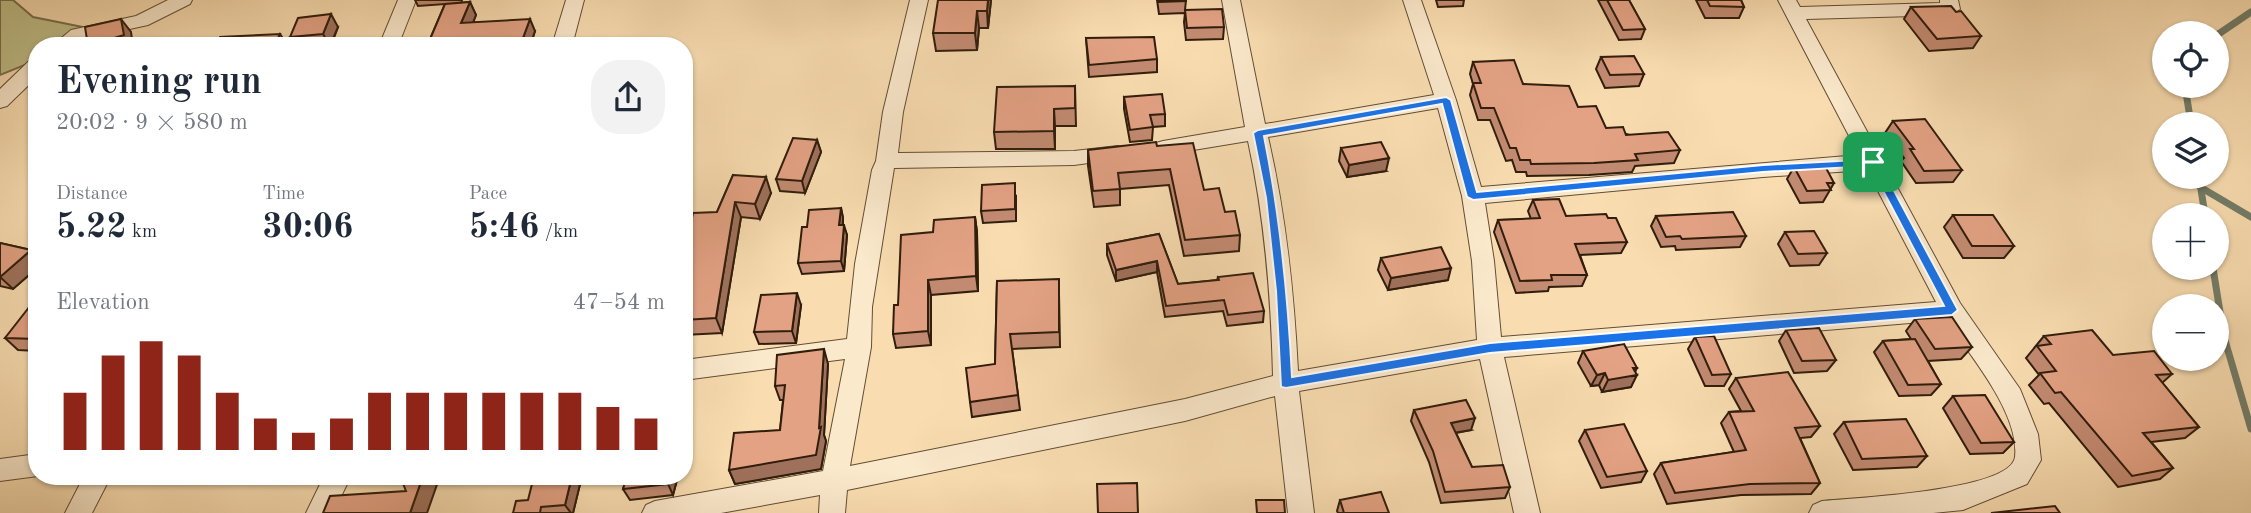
<!DOCTYPE html>
<html lang="en">
<head>
<meta charset="utf-8">
<style>
	body { margin:0; font-family:"Old Standard TT",serif; background:#f2f2f3; color:#1f2937; height:100vh; display:flex; flex-direction:column; font-size:26px; white-space:nowrap }
	* { box-sizing:border-box; margin:0 }
	p { font-size:23px; color:#747a83 }
	.icon { flex:none; width:38px; height:38px; fill:none; stroke:currentColor; stroke-width:2; stroke-linecap:round; stroke-linejoin:round }
	.map { position:relative; flex:1; overflow:hidden }
	.sheet { position:absolute; left:28px; top:37px; width:665px; height:448px; display:flex; flex-direction:column; background:#fff; border-radius:28px; box-shadow:0 2px 5px #0004 }
	.sheet>* { flex:none }
	.fabs { position:absolute; left:2152px; top:21px; display:grid; gap:14px }
	.fabs a { display:grid; place-items:center; width:77px; height:77px; border-radius:50%; background:#fff; box-shadow:0 2px 5px #0004; font-size:35px }
	.pin { position:absolute; display:grid; place-items:center; width:60px; height:60px; color:#fff; margin:-30px; border-radius:14px; box-shadow:0 4px 10px #0006 }
	.round { display:grid; place-items:center; flex:none; width:74px; height:74px; border-radius:28px; background:#f2f2f3 }
	.headline { display:flex; align-items:center; justify-content:space-between; height:119px; padding:0 28px }
	h1 { font-size:38px; font-weight:700; line-height:52px }
	.figures { display:grid; grid-template-columns:repeat(3,1fr); gap:10px; height:119px; padding:7px 28px }
	.figures div { display:grid; align-content:center }
	.figures b { font-size:35px; font-weight:700 }
	.figures small { font-size:19px; font-weight:400 }
	.figures p { font-size:19px }
	.chart { height:196px; padding:14px 28px }
	.chart p { display:flex; justify-content:space-between }
	.chart svg { width:100%; height:126px; margin-top:7px; stroke:#8f2418; stroke-width:6 }
	.map>svg:first-child { display:block }
	.green { fill:#c0c08a; stroke:#786e4b; stroke-width:2 }
	.lines { fill:none; stroke-linecap:round; stroke-linejoin:round }
	.stream { stroke:#737d69; stroke-width:7 }
	.street-casing { stroke:#624d35; stroke-width:2 }
	.street { fill:#fbe9cc; fill-rule:evenodd }
	.wall { fill:#c38b72; stroke:#301d0c; stroke-width:2 }
	.shaded-wall { fill:#9f715c; stroke:#301d0c; stroke-width:2 }
	.building { fill:#e3a284; stroke:#301d0c; stroke-width:2 }
	.route { fill:#1a73e8; stroke:#fff; stroke-width:2; fill-rule:evenodd }
</style>
</head>
<body>
<div class="map">
<svg width="2251" height="513" viewBox="0 0 2251 513">
	<rect width="100%" height="100%" fill="#f9ddb1"/>
	<filter id="stains"><feTurbulence type="fractalNoise" baseFrequency=".00286" numOctaves="4"/><feColorMatrix values="0 0 0 0 .2 0 0 0 0 .09 0 0 0 0 .02 0 0 0 .5 -.17"/></filter>
	<radialGradient id="worn" r=".72"><stop offset=".6" stop-color="#630" stop-opacity="0"/><stop offset="1" stop-color="#630" stop-opacity=".3"/></radialGradient>
	<path class="green" d="M0 0H13L33 17 98 30 80 45 37 46V60L0 75Z"/>
	<g class="lines">
		<path class="stream" d="M2217 35 2251 12
			M2185 86 2191 124
			M2199 177 2205 215
			M2200 187 2251 217
			M2213 268 2224 337 2251 429"/>
		<g class="street-casing">
			<path id="street" d="M168 0H192L190 4 148 25 84 39 75 46H52L71 30 136 16Z
				M398 0H416L398 46H379Z
				M566 0H584L572 46H552Z
				M910 0H928L903 112 898 153 1074 151 1118 146 1125 148 1129 153 1125 158 1074 165 894 168 872 307 871 347 850 466 1185 399 1273 376C1271 296 1265 219 1248 141L1163 155 1156 153 1152 148 1156 143 1163 141 1245 127 1222 0H1240L1265 124 1434 95 1403 0H1421L1456 100 1481 187 1859 155 1778 0H1796L1800 7 1940 3V0H1958L1960 9 1951 15 1806 19 1960 303 2020 389 2038 434 2041 460 2027 484 1963 510 1933 513H1809L1813 505 1822 501C1852 498 2011 491 2015 457 2020 413 1969 354 1946 320L1504 357 1540 513H1514L1480 359 1299 391 1314 513H1288L1275 396 1185 421 847 490 845 513H819L820 495 721 513H642L646 505 655 501 823 471 845 359 684 380V360L847 339 855 264 872 170 876 161 883 112ZM1438 108 1462 196 1472 261 1477 340 1298 371C1294 291 1286 215 1268 137ZM1867 170 1936 302 1501 337 1494 261 1485 203 1763 177Z
				M37 59V77L7 106 0 108V89L30 60Z
				M37 454 38 476 0 481V459Z
				M84 476H111L92 513H65Z
				M324 476H351L333 513H306Z"/>
		</g>
		<use href="#street" class="street"/>
	</g>
	<path class="wall" d="M415 0H462L461 3 470 2 476 15 473 22 535 31 530 46H404L428 44 445 4 418 6Z
		M991 0 988 28H979L977 50 936 51 933 33Z
		M1157 0H1186L1185 10 1224 27 1223 39 1186 40 1184 22 1185 13 1159 14Z
		M1436 0H1464L1463 6 1438 7Z
		M1598 0H1629L1645 29 1641 39 1619 40Z
		M1696 0H1741L1744 7 1739 18H1705Z
		M1911 7 1981 36 1973 48 1929 51 1904 19Z
		M338 27 331 46H295L290 37Z
		M1086 38 1157 59V72L1089 77Z
		M1601 57 1644 74 1639 86 1605 88 1596 69Z
		M1473 62 1578 107 1606 128 1680 150 1674 163 1635 166 1632 172 1589 175 1527 176 1526 172H1516L1512 160 1506 161 1490 120H1478L1470 95 1473 84 1470 74Z
		M1075 86 1076 126H1055V149H996L994 132Z
		M1124 97 1165 114V126L1153 127 1152 140 1130 142 1124 109Z
		M1893 121 1962 170 1953 182 1916 183 1901 161 1904 158 1885 133Z
		M817 140 821 152 805 193 780 191 776 179Z
		M1157 146 1204 190 1225 212 1240 235 1239 251 1184 256 1169 185 1120 189V205L1094 207 1088 166V150Z
		M1341 148 1386 171 1347 177 1339 161Z
		M1794 167 1834 183 1823 202 1800 203 1787 179Z
		M733 175 771 193 760 219 741 217 722 333 684 335V256L717 212Z
		M1016 196V221L983 223 981 211Z
		M1533 200 1566 216 1608 218 1627 242 1621 253 1580 255 1587 275 1582 286 1549 287 1548 291 1516 293 1494 232 1498 220 1531 219 1528 211Z
		M841 208 843 218V225L847 235 844 271 802 274 798 263 807 227Z
		M1953 215 2014 246 2004 258H1963L1944 227Z
		M1656 216 1746 236 1740 247 1676 250 1675 246 1661 247 1651 226Z
		M975 217 977 232 978 291 931 295V345L896 348 893 334 898 305 933 232Z
		M1785 232 1827 253 1819 265 1790 266 1778 244Z
		M1159 234 1178 284 1217 280 1218 277 1264 311 1263 322 1227 326 1223 311 1165 317 1157 272 1116 281 1107 255V244Z
		M0 243 31 250 37 256V268L13 289 0 286Z
		M1381 258 1448 280 1388 290 1378 270Z
		M997 281 1059 294 1060 347 1012 349 1020 410 972 417 970 402 995 364Z
		M801 305 796 343 759 344 754 332Z
		M37 307V351L18 350 5 338Z
		M1915 319 1972 347 1961 359 1928 361 1941 384 1931 395 1899 396 1874 352 1883 341 1911 339 1906 331Z
		M1786 330 1836 360 1827 371 1794 373 1779 341Z
		M2044 336 2113 355 2172 374 2162 383 2199 427 2185 438 2151 442 2173 468 2160 479 2118 487 2049 403 2044 404 2029 385 2039 375 2026 358Z
		M1695 337 1731 374 1724 386H1705L1688 349Z
		M1583 351 1635 372 1631 387 1602 392 1599 385 1591 386 1578 363Z
		M828 364 824 435 826 441 821 469 735 484 729 470 780 430 783 400H780L775 386Z
		M1736 378 1820 426 1811 437 1800 438 1820 483 1811 494 1741 495 1667 504 1654 474 1661 463 1734 452 1721 423 1729 412 1741 411 1729 389Z
		M1953 396 2014 442 2003 453 1970 454 1943 408Z
		M1414 410 1471 430 1456 433 1472 467 1510 487 1505 498 1441 503 1429 462 1411 421Z
		M1844 422 1927 456 1917 467 1853 470 1834 434Z
		M1585 430 1647 471 1641 482 1601 488 1579 441Z
		M582 476 573 513H513L528 500Z
		M627 476H678L673 495 630 500 623 489Z
		M1340 500 1389 513H1338L1337 511Z"/>
	<path class="shaded-wall" d="M988 0H991L988 28 987 11Z
		M470 2 476 15 468 35 461 23Z
		M977 11 979 28 977 50 975 33Z
		M331 14 338 27 330 46 323 34Z
		M121 19 131 32 133 46H89Z
		M530 19 535 31 530 46H520Z
		M280 34 288 46H274Z
		M1054 109 1055 126V149L1054 131Z
		M817 140 821 152 805 193 802 181Z
		M1389 158 1386 171 1347 177 1349 165Z
		M766 177 771 193 760 219 755 204Z
		M735 202 741 217 722 333 716 318Z
		M841 208 843 218 842 236 839 225Z
		M975 217 977 232 978 291 976 276Z
		M844 225 847 235 844 271 841 261Z
		M31 250 37 256V268L13 289 0 277Z
		M1157 261V272L1116 281V270Z
		M1451 268 1448 280 1388 290 1391 278Z
		M928 280 931 295V345L928 331Z
		M797 293 801 305 796 343 792 331Z
		M824 349 828 364 824 435 826 441 821 469 735 484 729 470 819 428Z
		M1633 368H1637L1633 376 1637 375 1631 387 1602 392 1608 380Z
		M1605 373 1599 385 1591 386 1597 375Z
		M1475 418 1471 430 1447 434 1451 423Z
		M423 476H440L427 513H410Z
		M572 476H582L573 513H571L565 505Z
		M670 476H678L673 495 668 484Z"/>
	<path class="building" d="M938 0H988L987 11H977L975 33H933Z
		M1159 0H1186V1L1159 2Z
		M1607 0H1629L1645 29 1623 30Z
		M1707 0H1741L1744 7 1710 6Z
		M470 2 461 23 530 19 520 46H404L428 44 445 4Z
		M1951 6 1956 12 1961 11 1981 36 1937 39 1911 7Z
		M1222 9 1224 27 1187 28 1185 10Z
		M331 14 323 34 290 37 298 18Z
		M121 19 124 35 88 46 85 27Z
		M280 34 274 46H215L220 37Z
		M1154 37 1157 59 1089 65 1086 38Z
		M1634 56 1644 74 1610 75 1601 57Z
		M1514 60 1523 84 1569 86 1578 107 1596 106 1606 128 1623 127 1626 135 1668 132 1680 150 1635 154 1638 160 1594 163 1531 164 1530 160H1520L1516 148H1510L1494 108H1481L1473 83H1481L1473 62Z
		M1075 86V108L1054 109V131L994 132 997 87Z
		M1162 94 1165 114 1150 115 1153 127 1130 130 1124 97Z
		M1925 119 1962 170 1924 171 1910 149H1914L1893 121Z
		M793 138 817 140 802 181 776 179Z
		M1156 142 1157 146 1193 143 1204 190 1219 188 1225 212 1235 211 1240 235 1185 240 1170 169 1118 173 1120 189 1093 191 1088 150Z
		M1381 142 1389 158 1349 165 1341 148Z
		M1825 166 1834 183H1827L1831 190 1807 191 1794 167Z
		M733 175 766 177 755 204 735 202 716 318 684 320V256L693 213 717 212Z
		M1015 183V209L981 211 982 185Z
		M1559 199 1566 216 1606 214 1608 218H1616L1627 242 1575 244 1587 275H1551L1552 280 1520 281 1498 220 1540 218 1533 200Z
		M841 208 839 225H844L841 261 798 263 802 227H807L809 210Z
		M1733 212 1746 236 1682 239 1680 236 1666 237 1656 216Z
		M1953 215H1993L2014 246H1972Z
		M975 217 976 276 928 280V331L893 334 894 305H898L901 235 933 232 934 220Z
		M1814 231 1827 253 1798 254 1785 232Z
		M1159 234 1178 284 1219 280 1218 277 1253 273 1264 311 1228 315 1224 300 1166 306 1157 261 1116 270 1107 244Z
		M0 243 31 250 0 277Z
		M1441 247 1451 268 1391 278 1381 258Z
		M1059 279V332L1010 334 1018 395 970 402 966 368 995 364 997 281Z
		M797 293 792 331 754 332 761 295Z
		M30 306 37 307V339L5 338Z
		M1952 317 1972 347 1935 349 1915 319Z
		M1819 328 1836 360 1802 361 1786 330Z
		M2092 330 2113 355 2154 351 2172 374 2156 375 2199 427 2143 433 2173 468 2132 476 2061 392 2055 393 2040 373 2056 371 2037 346 2051 344 2044 336Z
		M1714 336 1731 374 1712 375 1695 337Z
		M1915 339 1941 384 1908 385 1883 341Z
		M1624 344 1637 368H1633L1637 375 1608 380 1605 373 1597 375 1583 351Z
		M824 349 819 428 821 427 816 455 729 470 734 433 780 430 785 385 775 386 777 355Z
		M1788 372 1820 426 1795 428 1820 483 1750 484 1675 493 1661 463 1746 450 1729 412 1754 411 1736 378Z
		M1985 395 2014 442 1981 443 1953 396Z
		M1466 400 1475 418 1451 423 1472 467 1503 465 1510 487 1445 492 1433 451 1414 410Z
		M1906 419 1927 456 1862 459 1844 422Z
		M1624 424 1647 471 1607 477 1585 430Z
		M400 476H423L410 513H323L330 496 406 491Z
		M534 476H572L565 505 541 507 540 513H513L516 501 528 500Z
		M627 476H670L668 484 623 489Z
		M1137 483 1138 513H1098L1097 484Z
		M1381 492 1389 513H1344L1340 500Z
		M1256 500H1284L1285 513H1257Z
		M2055 506 2060 513H1991Z"/>
	<path class="route" d="M1446 97 1451 100 1477 192 1763 165 1877 159 1958 310 1952 315 1490 353 1286 388 1281 387 1276 291 1266 198 1253 133 1258 130ZM1442 104 1467 197 1473 200 1763 172 1870 166 1944 306 1490 343 1292 377C1288 295 1280 216 1264 136Z"/>
	<rect width="100%" height="100%" filter="url(#stains)"/>
	<rect width="100%" height="100%" fill="url(#worn)"/>
</svg>
<div class="fabs">
<a><svg class="icon" aria-label="locate" viewBox="0 0 24 24"><circle cx="12" cy="12" r="6"/><path d="M12 2v4M12 18v4M2 12h4M18 12h4"/></svg></a>
<a><svg class="icon" aria-label="layers" viewBox="0 0 24 24"><path d="M12 4l9 5-9 5-9-5zM3 14l9 5 9-5"/></svg></a>
<a>+</a>
<a>−</a>
</div>
<div class="pin" style="left:1873px;top:162px;background:#1e9e55"><svg class="icon" aria-label="arrive" viewBox="0 0 24 24"><path d="M6 21V4h12l-3 4 3 4H6"/></svg></div>
<section class="sheet">
<div class="headline"><div><h1>Evening run</h1><p>20:02 · 9 × 580 m</p></div><a class="round"><svg class="icon" aria-label="share" viewBox="0 0 24 24"><path d="M12 15V3M7 8l5-5 5 5M5 13v7h14v-7"/></svg></a></div>
<div class="figures">
<div><p>Distance</p><b>5.22<small> km</small></b></div>
<div><p>Time</p><b>30:06</b></div>
<div><p>Pace</p><b>5:46<small> /km</small></b></div>
</div>
<div class="chart"><p><span>Elevation</span>47–54 m</p>
<svg viewBox="0 0 160 44" preserveAspectRatio="none"><path d="M5 44V24M15 44V11M25 44V6M35 44V11M45 44V24M55 44V33M65 44V38M75 44V33M85 44V24M95 44V24M105 44V24M115 44V24M125 44V24M135 44V24M145 44V29M155 44V33"/></svg>
</div>
</section>
</div>
</body>
</html>
